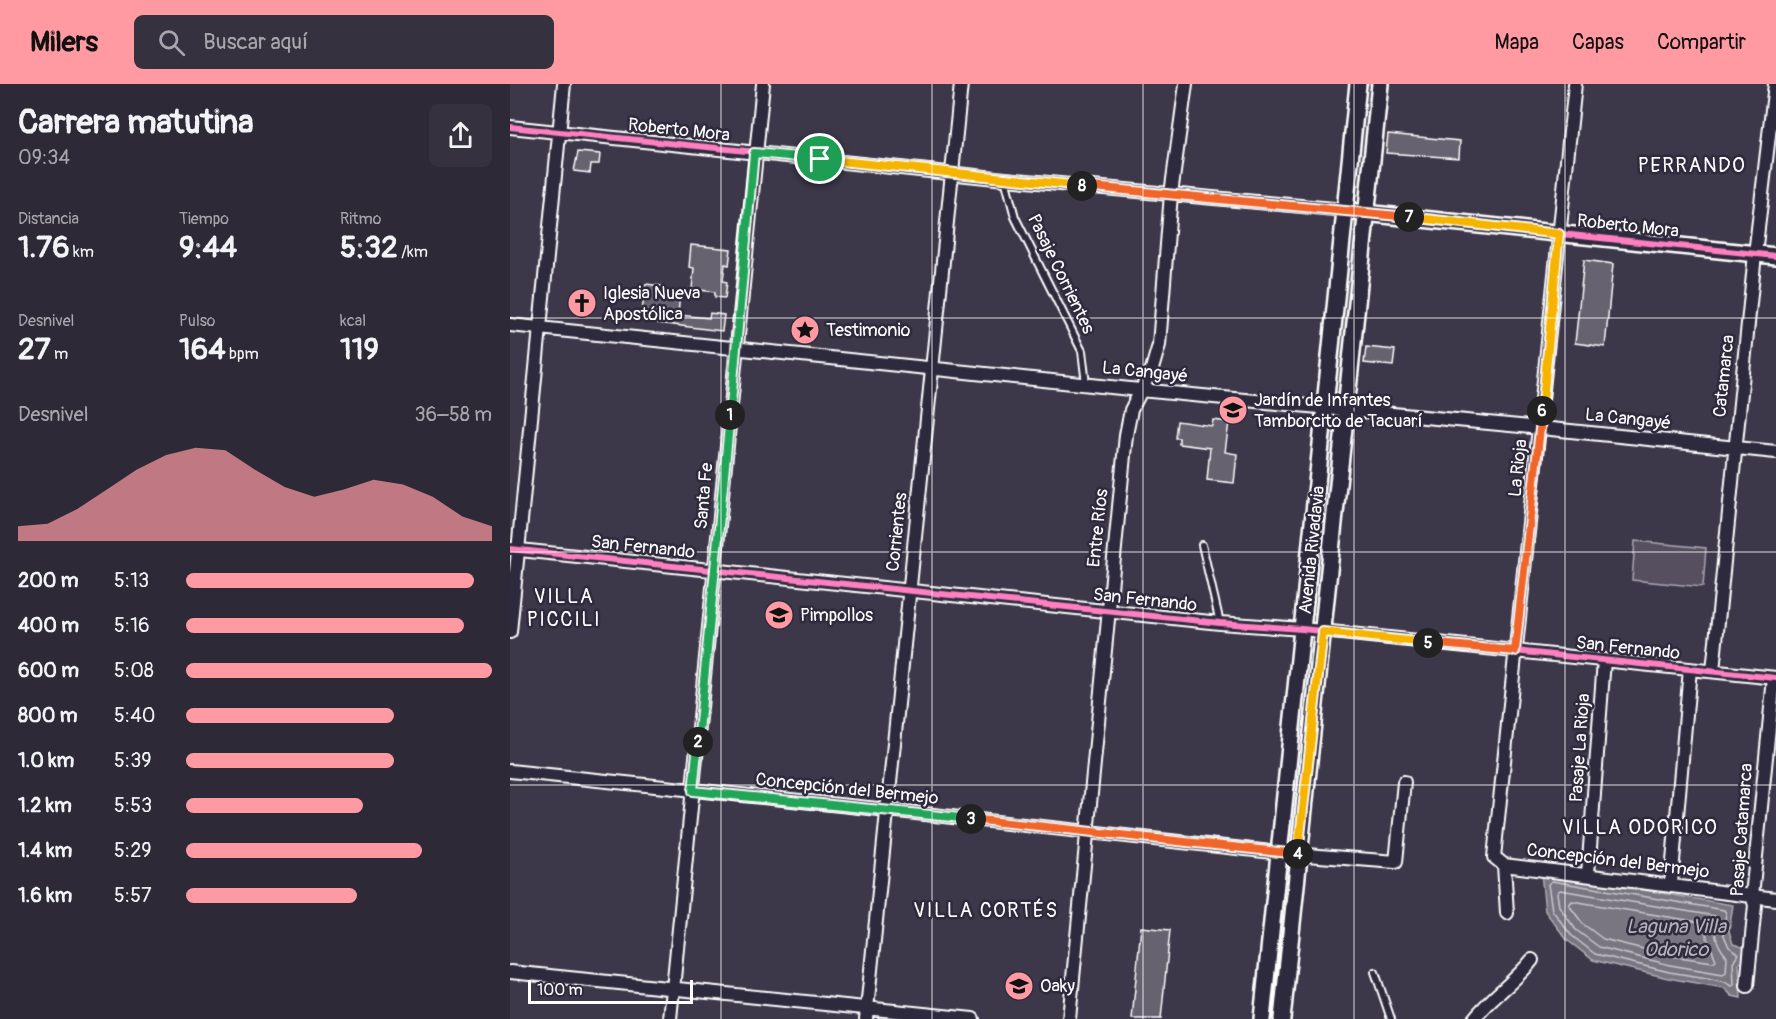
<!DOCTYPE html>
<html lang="es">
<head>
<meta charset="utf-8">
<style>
	body { margin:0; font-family:Pangolin,sans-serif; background:#35313f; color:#f1f3f6; height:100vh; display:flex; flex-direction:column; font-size:22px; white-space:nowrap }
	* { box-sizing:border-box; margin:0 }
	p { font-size:20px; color:#a7a6ad }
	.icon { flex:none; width:33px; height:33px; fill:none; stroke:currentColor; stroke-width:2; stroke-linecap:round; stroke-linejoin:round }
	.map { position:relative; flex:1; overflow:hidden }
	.panel { display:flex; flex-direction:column; background:#2d2937; width:510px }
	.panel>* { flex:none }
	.scale { position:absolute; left:18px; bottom:15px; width:165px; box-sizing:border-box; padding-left:6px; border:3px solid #fff; border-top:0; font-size:16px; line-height:21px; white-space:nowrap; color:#fff; -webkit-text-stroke:4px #2f2a3d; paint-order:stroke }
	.pin { position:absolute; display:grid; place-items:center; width:51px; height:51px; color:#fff; margin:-26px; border:3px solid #fff; border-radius:50%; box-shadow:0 2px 6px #0007 }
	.km { position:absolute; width:30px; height:30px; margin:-15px; border-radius:50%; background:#222; color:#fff; font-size:16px; line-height:30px; text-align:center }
	.round { display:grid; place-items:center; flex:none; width:63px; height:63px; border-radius:9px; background:#35313f }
	.headline { display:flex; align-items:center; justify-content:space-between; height:102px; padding:0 18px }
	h1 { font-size:33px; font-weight:700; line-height:45px }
	.metrics { display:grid; grid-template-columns:repeat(3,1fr); gap:9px; height:102px; padding:6px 18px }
	.metrics div { display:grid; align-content:center }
	.metrics b { font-size:30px; font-weight:700 }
	.metrics small { font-size:16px; font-weight:400 }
	.metrics p { font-size:16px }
	.chart { height:168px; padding:12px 18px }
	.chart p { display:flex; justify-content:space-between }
	.chart svg { width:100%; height:108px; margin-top:6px; fill:#ff9aa2; opacity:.7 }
	ul { padding:0 18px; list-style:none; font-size:20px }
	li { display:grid; grid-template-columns:96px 72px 1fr; align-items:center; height:45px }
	li i { height:15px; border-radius:8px; background:#ff9aa2 }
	header { display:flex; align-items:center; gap:36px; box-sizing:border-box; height:84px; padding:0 30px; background:#ff9aa2; color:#111 }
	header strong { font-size:28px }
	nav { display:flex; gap:33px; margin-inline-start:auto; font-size:21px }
	.search { width:420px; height:54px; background:#35313f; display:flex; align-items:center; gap:15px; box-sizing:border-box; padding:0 21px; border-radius:9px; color:#a7a6ad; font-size:22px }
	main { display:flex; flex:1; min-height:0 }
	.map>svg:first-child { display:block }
	.green { fill:#555060; stroke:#aaa8b0; stroke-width:1.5 }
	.water { fill:#797682; stroke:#afadb4; stroke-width:1.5 }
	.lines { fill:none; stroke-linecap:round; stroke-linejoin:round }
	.shore { stroke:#c9c8cd; stroke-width:1.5 }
	.building { fill:#666270; stroke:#fff; stroke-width:1.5 }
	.service-casing { stroke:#fff; stroke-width:10 }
	.minor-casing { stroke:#fff; stroke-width:16 }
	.tertiary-casing { stroke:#fff; stroke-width:20 }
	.service { stroke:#2f2a3d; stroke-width:6 }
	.minor { stroke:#2f2a3d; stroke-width:12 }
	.tertiary { stroke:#2f2a3d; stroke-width:15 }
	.cycleway-casing { stroke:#2f2a3d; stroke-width:10 }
	.cycleway { stroke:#ff80c0; stroke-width:6 }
	.split-1-casing { stroke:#fff; stroke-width:12 }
	.split-2-casing { stroke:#fff; stroke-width:12 }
	.split-3-casing { stroke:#fff; stroke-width:12 }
	.split-4-casing { stroke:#fff; stroke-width:12 }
	.split-5-casing { stroke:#fff; stroke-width:12 }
	.split-6-casing { stroke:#fff; stroke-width:12 }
	.split-7-casing { stroke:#fff; stroke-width:12 }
	.split-8-casing { stroke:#fff; stroke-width:12 }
	.split-9-casing { stroke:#fff; stroke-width:12 }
	.split-1 { stroke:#22a559; stroke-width:8 }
	.split-2 { stroke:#22a559; stroke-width:8 }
	.split-3 { stroke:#22a559; stroke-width:8 }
	.split-4 { stroke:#f0652b; stroke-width:8 }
	.split-5 { stroke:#f5b400; stroke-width:8 }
	.split-6 { stroke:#f0652b; stroke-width:8 }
	.split-7 { stroke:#f5b400; stroke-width:8 }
	.split-8 { stroke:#f0652b; stroke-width:8 }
	.split-9 { stroke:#f5b400; stroke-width:8 }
	.grid { fill:none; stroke:#fff; stroke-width:1.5; stroke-opacity:0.55 }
	.labels { text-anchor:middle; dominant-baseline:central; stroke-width:5; stroke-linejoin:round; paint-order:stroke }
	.street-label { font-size:18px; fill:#fff; stroke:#2f2a3d }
	.poi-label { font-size:18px; fill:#fff; stroke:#2f2a3d; text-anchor:start }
	.neighbourhood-label { font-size:20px; letter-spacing:1.5px; fill:#fff; stroke:#2f2a3d }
	.water-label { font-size:20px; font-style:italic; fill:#b5b4ba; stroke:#2f2a3d }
</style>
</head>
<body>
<header>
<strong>Milers</strong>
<div class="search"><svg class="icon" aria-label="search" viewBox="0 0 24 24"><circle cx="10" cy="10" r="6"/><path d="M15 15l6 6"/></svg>Buscar aquí</div>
<nav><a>Mapa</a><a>Capas</a><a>Compartir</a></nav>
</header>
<main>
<section class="panel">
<div class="headline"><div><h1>Carrera matutina</h1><p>09:34</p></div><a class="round"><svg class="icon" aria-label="share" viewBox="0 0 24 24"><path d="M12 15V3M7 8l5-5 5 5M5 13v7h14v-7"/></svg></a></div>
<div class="metrics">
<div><p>Distancia</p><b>1.76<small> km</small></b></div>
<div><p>Tiempo</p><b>9:44</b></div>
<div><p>Ritmo</p><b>5:32<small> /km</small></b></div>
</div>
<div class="metrics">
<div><p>Desnivel</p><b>27<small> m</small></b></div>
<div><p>Pulso</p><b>164<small> bpm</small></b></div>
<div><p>kcal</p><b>119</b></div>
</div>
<div class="chart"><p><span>Desnivel</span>36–58 m</p>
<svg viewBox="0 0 160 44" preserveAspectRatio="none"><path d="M0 44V38L10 37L20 31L30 23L40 15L50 9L60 6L70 7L80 15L90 22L100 26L110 23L120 19L130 21L140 26L150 34L160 38V44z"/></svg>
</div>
<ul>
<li><b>200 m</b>5:13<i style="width:94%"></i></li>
<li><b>400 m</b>5:16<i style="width:91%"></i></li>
<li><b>600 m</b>5:08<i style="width:100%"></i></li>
<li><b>800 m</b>5:40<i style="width:68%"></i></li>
<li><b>1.0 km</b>5:39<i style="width:68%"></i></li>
<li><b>1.2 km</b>5:53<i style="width:58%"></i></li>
<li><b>1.4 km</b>5:29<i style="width:77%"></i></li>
<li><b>1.6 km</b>5:57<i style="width:56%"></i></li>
</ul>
</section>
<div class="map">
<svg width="1266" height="935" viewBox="0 0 1266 935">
	<rect width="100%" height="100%" fill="#3c3749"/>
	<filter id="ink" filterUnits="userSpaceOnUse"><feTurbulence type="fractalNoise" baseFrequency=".0167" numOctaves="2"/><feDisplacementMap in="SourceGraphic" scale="12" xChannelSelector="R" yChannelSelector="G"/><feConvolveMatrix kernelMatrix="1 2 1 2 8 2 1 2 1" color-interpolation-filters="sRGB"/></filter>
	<g filter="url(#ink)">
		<path class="green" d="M855 0H862L850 111H844Z
			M839 147 847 148 829 308H823Z
			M817 348 827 349 807 530 799 529Z
			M1125 457 1196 464 1193 503 1122 496Z
			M796 564 804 566 785 750 783 752 778 749Z
			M775 784 780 785 782 788 768 935H759Z"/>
		<path class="water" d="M1031 789 1223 821 1219 847 1223 860 1239 865 1237 877 1229 879 1231 914 1222 912 1214 904 1158 894 1083 876 1057 856 1035 827Z"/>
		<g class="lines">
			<path class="shore" d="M1042 797 1214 826 1216 829 1213 849 1219 863 1229 870 1223 878 1224 901 1221 902 1215 898 1197 894 1159 888 1085 870 1061 851 1042 826 1038 800Z
				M1050 806 1205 832C1207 838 1205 842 1205 848 1206 857 1211 866 1217 873L1216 888 1213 890 1160 881 1089 863 1066 846 1049 822 1047 809Z
				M1062 817 1195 839 1197 854 1206 876 1203 878 1162 872 1093 855 1073 840 1059 821Z"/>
		</g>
		<path class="building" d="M878 50 950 57 949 74 876 69Z
			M68 68 90 70 89 80H81L80 89 64 87Z
			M181 161 221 165 219 181 215 180 213 197 217 198 215 214 205 213V208L182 205 184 184 179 183Z
			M1074 176 1103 180 1095 263 1065 259Z
			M136 200 151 202 150 207 170 209 168 231 199 234 200 229 214 231 212 247 147 239 148 229 132 227Z
			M856 263 885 266 883 282 854 279Z
			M703 336 719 338 715 368 727 370 724 399 697 396 700 364 669 360V354H665L667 337 702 342Z
			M631 843 660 846 651 935H622Z"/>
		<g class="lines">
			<g class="service-casing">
				<path id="service" d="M495 95 505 133 572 267 576 300
					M692 461 710 539
					M865 888 881 935"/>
			</g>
			<g class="minor-casing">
				<path id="minor" d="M1065 0 984 773 994 781 1266 815
					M0 43 495 95 835 126
					M0 241 630 306 1031 344 1266 368
					M0 465 710 539 792 545 1266 594
					M0 548 54 0
					M1203 587 1245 170 1265 0
					M0 687 378 726 771 769 886 778 894 698
					M994 781 997 829
					M1078 790 1094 576
					M1161 800 1180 585
					M0 888 463 935
					M1237 902 1245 821 1242 812 1264 594
					M160 935 253 0
					M356 935 451 0
					M559 935 616 351 621 326 642 285 649 261 661 110 676 0
					M964 935C981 913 1005 898 1022 876"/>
			</g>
			<g class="tertiary-casing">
				<path id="tertiary" d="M845 128 1266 172
					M752 935 848 0
					M772 935 870 0"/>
			</g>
			<use href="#service" class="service"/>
			<use href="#minor" class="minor"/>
			<use href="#tertiary" class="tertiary"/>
			<g class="cycleway-casing">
				<path id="cycleway" d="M0 43 1266 172
					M0 465 710 539 792 545 1266 594"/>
			</g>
			<use href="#cycleway" class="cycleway"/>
		</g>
	</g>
	<g class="lines" filter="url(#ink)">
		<g class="split-1-casing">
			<path id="split-1" d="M220 331 244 69 310 75"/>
		</g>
		<g class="split-2-casing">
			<path id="split-2" d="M188 658 220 331"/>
		</g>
		<g class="split-3-casing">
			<path id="split-3" d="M188 658 183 707 461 735"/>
		</g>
		<g class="split-4-casing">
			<path id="split-4" d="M461 735 788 770"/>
		</g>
		<g class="split-5-casing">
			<path id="split-5" d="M788 770 813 548 918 559"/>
		</g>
		<g class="split-6-casing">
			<path id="split-6" d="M918 559 1005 567 1032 327"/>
		</g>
		<g class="split-7-casing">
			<path id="split-7" d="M899 133 1049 150 1032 327"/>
		</g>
		<g class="split-8-casing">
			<path id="split-8" d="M572 102 899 133"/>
		</g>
		<g class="split-9-casing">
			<path id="split-9" d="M310 75 572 102"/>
		</g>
		<use href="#split-1" class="split-1"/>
		<use href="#split-2" class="split-2"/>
		<use href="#split-3" class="split-3"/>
		<use href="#split-4" class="split-4"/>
		<use href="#split-5" class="split-5"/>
		<use href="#split-6" class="split-6"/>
		<use href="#split-7" class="split-7"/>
		<use href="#split-8" class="split-8"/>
		<use href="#split-9" class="split-9"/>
	</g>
	<path class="grid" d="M211 0V935M422 0V935M633 0V935M844 0V935M1055 0V935M0 234H1266M0 468H1266M0 701H1266"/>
	<defs>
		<g id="church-disc" transform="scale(1.5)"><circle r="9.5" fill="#ff9aa2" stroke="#2f2a3d"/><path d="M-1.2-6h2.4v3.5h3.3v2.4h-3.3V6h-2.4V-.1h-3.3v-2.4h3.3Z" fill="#111"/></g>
		<g id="sight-disc" transform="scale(1.5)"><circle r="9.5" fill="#ff9aa2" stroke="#2f2a3d"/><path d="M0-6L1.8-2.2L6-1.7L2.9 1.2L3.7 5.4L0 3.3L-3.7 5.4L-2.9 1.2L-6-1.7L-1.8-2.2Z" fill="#111"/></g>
		<g id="school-disc" transform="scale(1.5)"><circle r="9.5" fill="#ff9aa2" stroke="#2f2a3d"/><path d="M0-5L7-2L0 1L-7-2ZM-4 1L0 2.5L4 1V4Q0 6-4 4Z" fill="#111"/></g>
	</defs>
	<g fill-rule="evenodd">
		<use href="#church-disc" x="72" y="219"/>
		<use href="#sight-disc" x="295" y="246"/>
		<use href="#school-disc" x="723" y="326"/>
		<use href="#school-disc" x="269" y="531"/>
		<use href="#school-disc" x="509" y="902"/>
	</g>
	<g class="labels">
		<g class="street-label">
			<text transform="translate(169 46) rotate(6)">Roberto Mora</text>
			<text transform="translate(1118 142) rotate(6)">Roberto Mora</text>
			<text transform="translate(551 190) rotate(64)">Pasaje Corrientes</text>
			<text transform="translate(635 288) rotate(6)">La Cangayé</text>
			<text transform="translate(1214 292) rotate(-84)">Catamarca</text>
			<text transform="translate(1118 335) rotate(6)">La Cangayé</text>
			<text transform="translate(1008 384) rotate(-84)">La Rioja</text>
			<text transform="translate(194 412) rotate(-85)">Santa Fe</text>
			<text transform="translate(588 444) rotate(-84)">Entre Ríos</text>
			<text transform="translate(387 448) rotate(-84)">Corrientes</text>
			<text transform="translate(133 463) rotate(6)">San Fernando</text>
			<text transform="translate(802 466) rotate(-84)">Avenida Rivadavia</text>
			<text transform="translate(635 516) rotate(6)">San Fernando</text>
			<text transform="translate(1118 564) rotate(6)">San Fernando</text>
			<text transform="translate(1070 664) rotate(-86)">Pasaje La Rioja</text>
			<text transform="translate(337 705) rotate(6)">Concepción del Bermejo</text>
			<text transform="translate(1232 746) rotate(-86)">Pasaje Catamarca</text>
			<text transform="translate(1108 777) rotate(7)">Concepción del Bermejo</text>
		</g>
		<g class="poi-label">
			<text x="93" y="209">Iglesia Nueva<tspan x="93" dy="21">Apostólica</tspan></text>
			<text x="316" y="246">Testimonio</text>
			<text x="744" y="316">Jardín de Infantes<tspan x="744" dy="21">Tamborcito de Tacuarí</tspan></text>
			<text x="290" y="531">Pimpollos</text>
			<text x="530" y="902">Oaky</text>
		</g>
		<g class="neighbourhood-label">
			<text x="1182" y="81">PERRANDO</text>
			<text x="54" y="512">VILLA<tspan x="54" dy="23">PICCILI</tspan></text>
			<text x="1130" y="743">VILLA ODORICO</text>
			<text x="476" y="826">VILLA CORTÉS</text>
		</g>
		<g class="water-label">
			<text x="1166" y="842">Laguna Villa<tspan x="1166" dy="23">Odorico</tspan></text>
		</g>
	</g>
</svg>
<div class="scale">100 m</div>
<div class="pin" style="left:310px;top:75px;background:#1e9e55"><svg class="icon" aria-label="arrive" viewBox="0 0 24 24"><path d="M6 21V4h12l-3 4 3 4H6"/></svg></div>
<b class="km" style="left:220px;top:331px">1</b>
<b class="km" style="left:188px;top:658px">2</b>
<b class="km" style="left:461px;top:735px">3</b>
<b class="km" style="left:788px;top:770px">4</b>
<b class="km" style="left:918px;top:559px">5</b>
<b class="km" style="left:1032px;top:327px">6</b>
<b class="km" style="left:899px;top:133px">7</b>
<b class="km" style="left:572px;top:102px">8</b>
</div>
</main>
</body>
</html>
